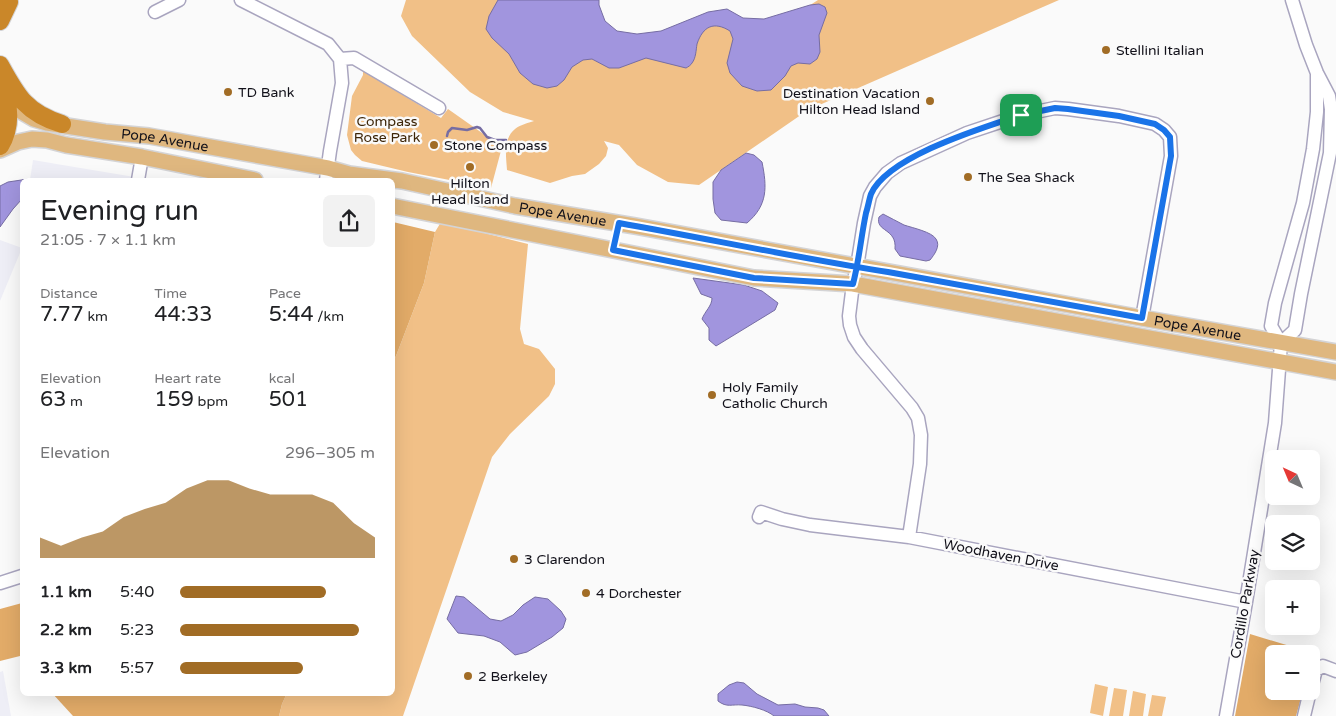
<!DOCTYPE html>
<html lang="en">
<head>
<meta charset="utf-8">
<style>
	body { margin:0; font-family:"Varela Round",sans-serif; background:#f2f2f2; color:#202124; height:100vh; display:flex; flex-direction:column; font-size:19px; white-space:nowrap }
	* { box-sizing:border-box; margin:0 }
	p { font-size:16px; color:#757577 }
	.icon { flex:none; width:28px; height:28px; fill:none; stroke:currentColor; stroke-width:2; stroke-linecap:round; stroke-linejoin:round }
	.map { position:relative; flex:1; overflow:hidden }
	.side { position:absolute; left:20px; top:178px; width:375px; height:518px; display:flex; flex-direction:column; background:#fff; border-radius:8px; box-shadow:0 5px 20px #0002 }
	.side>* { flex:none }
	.needle { width:32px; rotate:316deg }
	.fabs { position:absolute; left:1265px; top:450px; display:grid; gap:10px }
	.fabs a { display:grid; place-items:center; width:55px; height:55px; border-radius:8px; background:#fff; box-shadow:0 5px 20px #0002; font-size:25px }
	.pin { position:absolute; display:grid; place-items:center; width:42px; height:42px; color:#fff; margin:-21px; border-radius:10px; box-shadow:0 2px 8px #0006 }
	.round { display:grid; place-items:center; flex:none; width:52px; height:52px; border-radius:8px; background:#f2f2f2 }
	.headline { display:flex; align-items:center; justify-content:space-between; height:85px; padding:0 20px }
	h1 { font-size:28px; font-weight:600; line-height:38px }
	.stats { display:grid; grid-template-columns:repeat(3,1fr); gap:8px; height:85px; padding:5px 20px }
	.stats div { display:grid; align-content:center }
	.stats b { font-size:21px; font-weight:600 }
	.stats small { font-size:14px; font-weight:400 }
	.stats p { font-size:14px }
	.chart { height:140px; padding:10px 20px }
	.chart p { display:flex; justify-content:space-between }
	.chart svg { width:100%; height:90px; margin-top:5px; fill:#a16c25; opacity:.7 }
	ul { padding:0 20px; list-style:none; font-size:16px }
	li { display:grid; grid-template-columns:80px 60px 1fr; align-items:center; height:38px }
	li i { height:12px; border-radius:6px; background:#a16c25 }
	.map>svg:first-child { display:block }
	.built { fill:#eeeef6 }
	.green { fill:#f1c087 }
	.forest { fill:#e2ab68 }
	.water { fill:#a195de; stroke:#766da3 }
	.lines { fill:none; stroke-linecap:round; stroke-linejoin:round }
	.stream { stroke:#766da3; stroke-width:2.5 }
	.minor-casing { stroke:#a9a5bf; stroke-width:15 }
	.major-casing { stroke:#d4d4d6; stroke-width:18 }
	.highway-casing { stroke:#d4d4d6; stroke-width:20 }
	.minor { stroke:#fff; stroke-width:12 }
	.major { stroke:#dfb77f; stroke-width:15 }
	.highway { stroke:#ca8729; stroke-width:18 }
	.route-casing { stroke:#fff; stroke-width:10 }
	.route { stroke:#1a73e8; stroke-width:6 }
	.poi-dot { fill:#a16c25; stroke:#fafafa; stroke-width:2 }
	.labels { text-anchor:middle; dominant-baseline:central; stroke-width:5; stroke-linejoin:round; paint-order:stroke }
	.poi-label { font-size:14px; fill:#12111a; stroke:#fafafa; text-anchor:start }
	.park-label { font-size:14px; fill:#3d2608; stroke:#fafafa }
	.street-label { font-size:14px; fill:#12111a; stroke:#fafafa }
</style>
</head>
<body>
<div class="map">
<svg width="1336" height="716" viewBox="0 0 1336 716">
	<rect width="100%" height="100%" fill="#fafafa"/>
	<path class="built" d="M33 160 152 180H30Z
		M0 240 22 248 0 301Z
		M3 671 11 716H0V672Z"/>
	<path class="green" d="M406 0H555L610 51 715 15 761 37 818 0H1059L808 110 699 185 668 182 637 165 619 145 604 141 608 148 606 156 599 164 585 174 572 176 550 183 507 170C506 155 503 139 515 129 520 125 528 123 534 121L503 112 470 92 412 36 401 16Z
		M363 71 441 118 448 109 502 147 491 188 408 172 362 161 355 155 351 150 347 135 352 96 363 75Z
		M441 222 528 244 520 329 524 344 539 349 555 369V384L549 396 510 434 492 457 403 716H279L282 704 287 693 392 692 393 361 396 356 424 283 435 232Z
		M1095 684 1108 687 1103 716 1090 713Z
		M1114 688 1127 690 1123 716H1109Z
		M1133 691 1146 694 1143 716H1129Z
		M1152 695 1166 697 1162 716H1148Z"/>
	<path class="forest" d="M393 222 435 232 424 283 396 356 393 361Z
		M22 603V659L20 656 0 661V609Z
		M1250 634 1313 653 1311 660V654H1274V691H1303L1296 716H1235Z
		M52 693H287L282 704 279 716H73Z"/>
	<path class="water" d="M498 0H599V5L605 21 617 31 637 34 661 31 708 12 727 9 743 18 764 19 810 5 819 4 825 7 827 13 819 35 820 52 817 59 810 64 798 63 791 66 785 76 771 90 757 91 742 86 730 73 727 63 733 39 730 31C714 21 703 26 697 44 696 50 696 58 692 63 691 65 688 67 686 68L646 58 619 68H609L592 59 583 60 572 67 564 80 557 86 547 88 533 84 520 73 509 54 492 38 486 29 489 16Z
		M746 153 754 155 762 162C767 187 768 205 747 223L721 220 715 213 713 199V182L721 170Z
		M28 179 29 180H22V199L13 209 0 227V186L8 182Z
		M883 214C890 218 897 221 904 225 913 228 932 232 936 239 941 246 934 255 930 260L926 261 900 256 895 249C897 228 875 232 879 217Z
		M693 278 744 285 762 291 778 303 775 310 716 346 709 340V328L702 319C705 311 712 306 712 298L701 294Z
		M456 596 464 597 490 619 501 621 513 615 523 605 535 597 548 599 561 611 566 619 563 628 552 637 527 652 515 655 500 642 484 636 458 633 447 619Z
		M737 682 744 683 757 694 778 705 795 704 805 707 818 708 824 710 829 716H774C767 710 752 706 742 705 732 704 727 708 718 701V694L729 685Z"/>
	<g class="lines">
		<path class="stream" d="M447 136 448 132 452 128 467 130 477 127 480 128 487 137 495 140H506"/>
		<g class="minor-casing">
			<path id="minor" d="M241 0 328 44 340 59 342 83 330 151 326 180
				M155 12 179 0
				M340 59 354 58 439 108
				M138 180 142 157
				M1281 343 1295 330 1301 294 1330 153 1331 109 1329 96 1317 73 1306 45 1292 0
				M759 517 761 512 782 519 810 525 909 537 1246 602
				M909 537 920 464 921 435 918 418 912 408 862 349 854 337 850 325 849 316 853 284 857 267 864 223 870 196 875 187 887 173 901 163 967 133 1021 115 1055 108 1068 109 1119 116 1155 124 1164 130 1170 137 1171 156 1142 318
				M0 583 22 576
				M1311 688 1316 670 1323 666 1336 671
				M1226 716 1246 602 1275 423 1281 343 1271 326 1275 303 1303 203 1313 149 1317 112V73
				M1304 716 1310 691"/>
		</g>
		<g class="major-casing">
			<g id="major">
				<path id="s1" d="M5 96 22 112 34 119 47 123 105 132 149 136 328 168 349 174 402 181 515 206 635 226 1142 318 1336 352"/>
				<path d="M0 150 18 142 32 139 47 140 66 145 142 157 255 180"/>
				<path d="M392 206 754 278 853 284 1336 372"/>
			</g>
		</g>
		<g class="highway-casing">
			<path id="highway" d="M0 21 9 2
				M0 65C17 96 26 113 62 124
				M0 86C11 103 11 128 0 146"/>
		</g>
		<use href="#minor" class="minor"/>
		<use href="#major" class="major"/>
		<use href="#highway" class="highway"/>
	</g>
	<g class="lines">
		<g class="route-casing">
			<path id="route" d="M1021 115C982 128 888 156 871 194 869 200 868 207 866 213 861 237 859 261 853 284L754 278 613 250 619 223C709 239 798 258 888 272L1142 318 1171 156 1170 137 1164 130 1155 124 1119 116 1068 109 1055 108 1021 115"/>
		</g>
		<use href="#route" class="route"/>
	</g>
	<g class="poi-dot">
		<circle cx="1106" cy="50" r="5"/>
		<circle cx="228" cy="92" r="5"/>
		<circle cx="930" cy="101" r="5"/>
		<circle cx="434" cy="145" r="5"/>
		<circle cx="470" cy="167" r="5"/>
		<circle cx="968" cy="177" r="5"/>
		<circle cx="712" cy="395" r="5"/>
		<circle cx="514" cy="559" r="5"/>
		<circle cx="586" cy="593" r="5"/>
		<circle cx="468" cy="676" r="5"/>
	</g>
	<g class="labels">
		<g class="poi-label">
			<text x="1116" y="50">Stellini Italian</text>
			<text x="238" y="92">TD Bank</text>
			<text x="920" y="93" text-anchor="end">Destination Vacation<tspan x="920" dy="16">Hilton Head Island</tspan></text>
			<text x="444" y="145">Stone Compass</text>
			<text x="978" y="177">The Sea Shack</text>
			<text x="470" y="183" text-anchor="middle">Hilton<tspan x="470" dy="16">Head Island</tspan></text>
			<text x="722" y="387">Holy Family<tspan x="722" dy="16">Catholic Church</tspan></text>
			<text x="524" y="559">3 Clarendon</text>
			<text x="596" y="593">4 Dorchester</text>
			<text x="478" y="676">2 Berkeley</text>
		</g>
		<g class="park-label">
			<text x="387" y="121">Compass<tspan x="387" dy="16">Rose Park</tspan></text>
		</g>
		<g class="street-label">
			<text stroke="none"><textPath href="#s1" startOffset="170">Pope Avenue</textPath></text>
			<text stroke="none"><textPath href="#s1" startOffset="575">Pope Avenue</textPath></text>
			<text stroke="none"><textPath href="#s1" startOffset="1220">Pope Avenue</textPath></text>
			<text transform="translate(1001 555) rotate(11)">Woodhaven Drive</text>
			<text transform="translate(1245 604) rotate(-80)">Cordillo Parkway</text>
		</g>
	</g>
</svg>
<div class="fabs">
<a><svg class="needle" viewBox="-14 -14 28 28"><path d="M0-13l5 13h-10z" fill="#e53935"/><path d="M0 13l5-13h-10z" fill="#757577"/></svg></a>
<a><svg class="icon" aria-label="layers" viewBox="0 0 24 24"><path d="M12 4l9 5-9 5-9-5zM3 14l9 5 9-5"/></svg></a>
<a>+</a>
<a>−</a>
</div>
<div class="pin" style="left:1021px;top:115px;background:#1e9e55"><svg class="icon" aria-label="arrive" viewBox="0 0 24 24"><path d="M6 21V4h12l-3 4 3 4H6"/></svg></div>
<section class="side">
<div class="headline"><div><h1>Evening run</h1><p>21:05 · 7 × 1.1 km</p></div><a class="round"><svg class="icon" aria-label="share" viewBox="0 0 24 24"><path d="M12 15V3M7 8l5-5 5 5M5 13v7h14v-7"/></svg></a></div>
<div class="stats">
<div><p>Distance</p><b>7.77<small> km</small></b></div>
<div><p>Time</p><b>44:33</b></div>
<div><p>Pace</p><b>5:44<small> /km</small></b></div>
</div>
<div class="stats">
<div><p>Elevation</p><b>63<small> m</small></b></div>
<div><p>Heart rate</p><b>159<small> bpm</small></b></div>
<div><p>kcal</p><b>501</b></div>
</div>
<div class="chart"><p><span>Elevation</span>296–305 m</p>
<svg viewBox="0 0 160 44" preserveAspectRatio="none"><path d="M0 44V34L10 38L20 34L30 31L40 24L50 20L60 17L70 10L80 6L90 6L100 10L110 13L120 13L130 13L140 17L150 27L160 34V44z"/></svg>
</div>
<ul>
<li><b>1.1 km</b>5:40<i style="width:75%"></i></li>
<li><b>2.2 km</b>5:23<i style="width:92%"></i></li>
<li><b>3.3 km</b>5:57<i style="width:63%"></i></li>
</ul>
</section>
</div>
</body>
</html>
